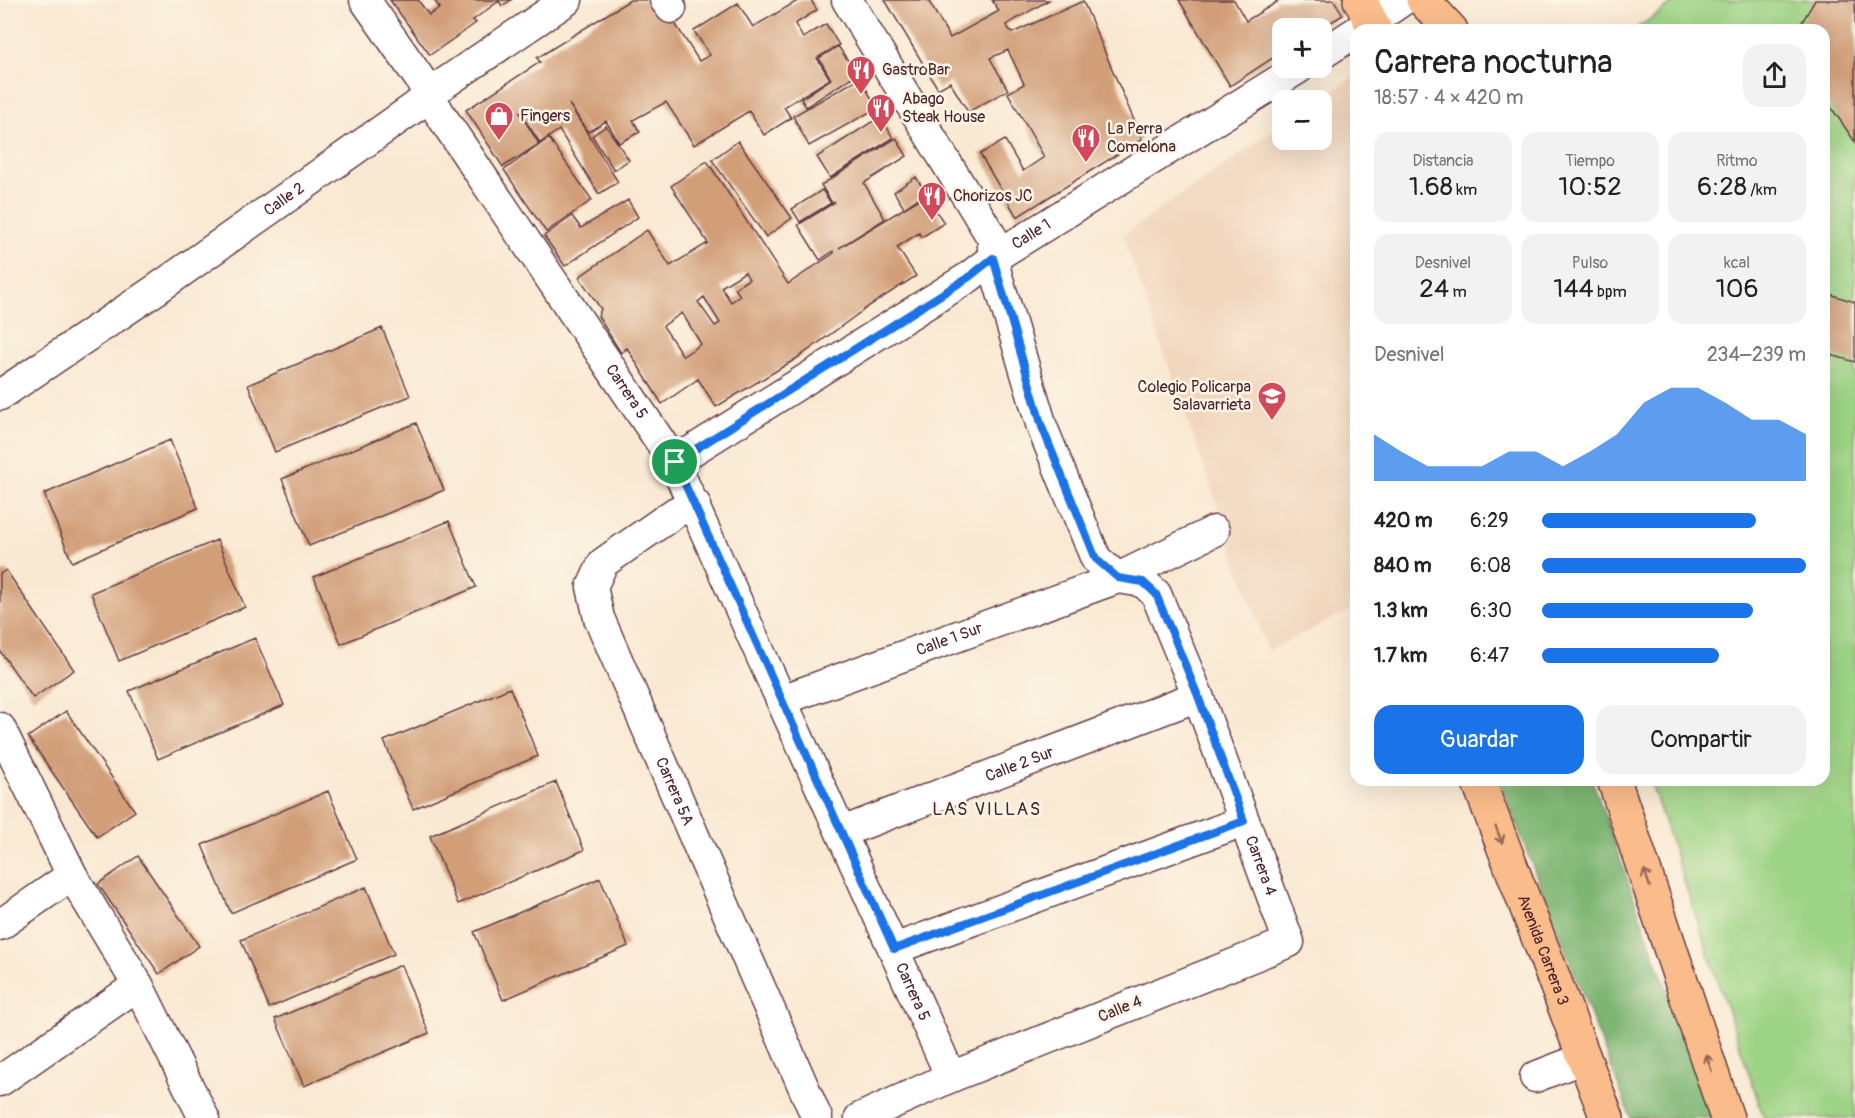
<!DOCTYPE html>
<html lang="es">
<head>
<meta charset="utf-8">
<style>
	body { margin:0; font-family:Pangolin,sans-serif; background:#f2f2f2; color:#222; height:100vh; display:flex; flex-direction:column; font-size:22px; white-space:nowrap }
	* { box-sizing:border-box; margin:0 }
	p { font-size:20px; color:#767676 }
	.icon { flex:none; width:33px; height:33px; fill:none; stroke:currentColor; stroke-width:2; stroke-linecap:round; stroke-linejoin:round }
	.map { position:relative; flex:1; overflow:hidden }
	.drawer { position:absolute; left:1350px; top:24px; width:480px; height:762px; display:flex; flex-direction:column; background:#fff; border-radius:18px; box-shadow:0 6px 24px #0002 }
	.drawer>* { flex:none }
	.tools { position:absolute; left:1272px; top:18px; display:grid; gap:12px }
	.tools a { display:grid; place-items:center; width:60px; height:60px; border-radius:12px; background:#fff; box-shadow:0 6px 24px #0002; font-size:30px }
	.pin { position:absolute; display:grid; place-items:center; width:51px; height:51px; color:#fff; margin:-26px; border:3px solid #fff; border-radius:50%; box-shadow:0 2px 6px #0007 }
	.round { display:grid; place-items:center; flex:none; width:63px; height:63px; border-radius:18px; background:#f2f2f2 }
	.headline { display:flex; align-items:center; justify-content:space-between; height:102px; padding:0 24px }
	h1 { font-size:33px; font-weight:600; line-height:45px }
	.stats { display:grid; grid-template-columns:repeat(3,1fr); gap:9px; height:102px; padding:6px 24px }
	.stats div { display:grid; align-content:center; border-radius:15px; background:#f2f2f2; text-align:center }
	.stats b { font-size:26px; font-weight:600 }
	.stats small { font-size:16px; font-weight:400 }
	.stats p { font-size:16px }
	.chart { height:168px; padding:12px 24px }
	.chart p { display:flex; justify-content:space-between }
	.chart svg { width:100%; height:108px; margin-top:6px; fill:#1a73e8; opacity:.7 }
	.action { display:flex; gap:12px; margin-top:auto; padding:12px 24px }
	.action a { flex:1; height:69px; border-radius:18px; background:#1a73e8; color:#fff; font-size:24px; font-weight:600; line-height:69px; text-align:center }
	.action a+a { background:#f2f2f2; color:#222 }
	ul { padding:0 24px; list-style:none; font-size:20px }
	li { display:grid; grid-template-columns:96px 72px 1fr; align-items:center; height:45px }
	li i { height:15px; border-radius:8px; background:#1a73e8 }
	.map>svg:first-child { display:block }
	.built { fill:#f1d5bd }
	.green { fill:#9cd384; stroke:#737958; stroke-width:1.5 }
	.forest { fill:#7db572; stroke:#646a4e; stroke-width:1.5 }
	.building { fill:#d19e78; fill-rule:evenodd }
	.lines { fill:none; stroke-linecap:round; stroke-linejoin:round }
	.minor-casing { stroke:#643d44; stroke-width:33 }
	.major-casing { stroke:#643d44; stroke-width:36 }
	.minor { stroke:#fff; stroke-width:30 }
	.major { stroke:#f9bc8a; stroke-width:33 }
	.oneway { stroke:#996656 }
	.route-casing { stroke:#fff; stroke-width:12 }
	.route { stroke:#1a73e8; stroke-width:8 }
	.labels { text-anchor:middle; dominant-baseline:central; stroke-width:5; stroke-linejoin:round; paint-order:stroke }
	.poi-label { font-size:16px; fill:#4a1f2b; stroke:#fcf5e5; text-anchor:start }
	.street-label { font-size:16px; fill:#4a1f2b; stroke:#fcf5e5 }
	.neighbourhood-label { font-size:18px; letter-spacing:1.5px; fill:#4a1f2b; stroke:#fcf5e5 }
</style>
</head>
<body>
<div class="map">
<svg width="1855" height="1118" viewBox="0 0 1855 1118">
	<rect width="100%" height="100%" fill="#fcf5e5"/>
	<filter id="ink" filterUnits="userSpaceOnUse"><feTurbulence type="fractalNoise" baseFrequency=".0167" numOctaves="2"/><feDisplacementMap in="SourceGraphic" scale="12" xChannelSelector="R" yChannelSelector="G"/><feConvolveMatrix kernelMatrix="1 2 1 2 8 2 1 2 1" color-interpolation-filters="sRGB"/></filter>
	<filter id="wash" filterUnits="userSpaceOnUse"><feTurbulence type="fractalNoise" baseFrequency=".008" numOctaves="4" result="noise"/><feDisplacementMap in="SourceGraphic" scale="24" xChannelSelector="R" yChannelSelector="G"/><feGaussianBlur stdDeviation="1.35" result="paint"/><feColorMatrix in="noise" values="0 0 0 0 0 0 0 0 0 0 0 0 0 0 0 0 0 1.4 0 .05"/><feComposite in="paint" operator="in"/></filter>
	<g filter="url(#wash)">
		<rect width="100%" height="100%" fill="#f9e9d3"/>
		<path class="built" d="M1353 77 1356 117V607L1268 651 1123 235 1282 125V140H1322V100H1319Z"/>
		<path class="green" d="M1678 0H1855V1118H1764L1650 780H1824V30H1634Z"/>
		<path class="forest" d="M1499 780H1592L1712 1118H1631Z"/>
		<g id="blocks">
			<path class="building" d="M390 0H418L429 15 440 8 434 0H511L502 6 499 1 473 20 476 23 430 55Z
				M630 0H684L667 11 699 61 710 55 694 31 738 3 753 27 799 0H811L817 10 795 24 803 38 826 24 839 45 817 58 830 79 784 107 791 118 764 135 749 111 694 145 666 102 633 120 640 132 619 143 606 121 588 132 569 104 618 182 599 194 559 130 540 143 519 111 539 144 503 167 466 110 540 62 537 58Z
				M885 0H928L950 38 999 11 992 0H1049L1006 25 1012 33 1083 1 1142 139 1017 217 980 154 1005 140 1023 171 1044 157 1008 93 1024 84 1008 50 990 58 1008 90 968 112 950 82 938 89Z
				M1179 0H1234L1246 21 1277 2 1275 0H1334L1343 15 1321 28H1282V52L1230 86Z
				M1815 0H1855V142L1824 97V30H1801V24Z
				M838 46 857 74 806 107 801 99 831 79 819 58Z
				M860 78 877 108 809 146 793 116Z
				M881 116 893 138 830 178 817 157Z
				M606 126 629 160 614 170 592 136Z
				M549 138 592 200 546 232 504 170Z
				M896 138 907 156 864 183 885 219 839 248 926 195 944 223 922 237 919 233 897 247 916 276 869 306 799 357 716 407 698 379 662 404 627 348 621 353 598 316 601 309 579 277 647 230 670 266 708 243 671 186 707 161 788 284 834 253 833 251 820 260 798 225 835 202 832 203 821 185ZM745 272 749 279 735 288 740 296 731 302 721 287ZM704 297 720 323 715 326 698 302ZM682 313 701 344 683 356 663 326Z
				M738 141 792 218 766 237 712 160Z
				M916 177 926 193 904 208 894 192Z
				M822 190 831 203 800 222 792 209Z
				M628 200 638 217 565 266 544 236 572 216 581 228Z
				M1829 294 1855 302V362L1824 353V295Z
				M382 328 410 396 275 452 248 385Z
				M416 423 444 490 309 546 282 479Z
				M170 440 198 508 72 562 44 494Z
				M449 521 476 587 341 644 314 577Z
				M217 540 245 607 119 661 91 593Z
				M6 570 74 670 33 698 0 651V574Z
				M255 638 284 705 158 759 129 691Z
				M510 688 538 756 413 809 384 741Z
				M66 711 135 811 97 837 28 737Z
				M556 782 584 850 458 904 430 836Z
				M328 791 357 859 231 913 202 845Z
				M138 856 199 946 159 974 98 884Z
				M600 878 628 946 503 1000 474 932Z
				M366 887 394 954 269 1008 241 940Z
				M401 965 429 1033 304 1086 275 1019Z"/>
		</g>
	</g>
	<g filter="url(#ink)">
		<use href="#blocks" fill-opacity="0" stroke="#643d44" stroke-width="1.5"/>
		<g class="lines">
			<g class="minor-casing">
				<g id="minor">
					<path id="s1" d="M365 0 420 79 440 114 674 462 951 1077"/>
					<path d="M665 0 671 8"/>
					<path id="s2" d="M847 0 993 239V258L997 276 1042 427 1096 559 1118 578 1143 582 1156 594 1198 696 1289 942 951 1077 860 1118"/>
					<path d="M1359 30 1403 0"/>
					<path d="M1322 54 1356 32"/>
					<path id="s3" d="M0 395 154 291 415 107 439 87 567 0"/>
					<path id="s4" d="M674 462 969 277 993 258 1299 68"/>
					<path id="s5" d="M695 504 676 512 603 563 592 587 599 618 817 1118"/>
					<path id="s6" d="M782 700 1118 578 1214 531"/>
					<path d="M0 728 72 875 138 985 204 1118"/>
					<path id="s7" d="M842 832 1198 696"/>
					<path d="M0 925 72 875"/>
					<path d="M894 949 1244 821"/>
					<path d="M1535 1077 1584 1058"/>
					<path d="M0 1081 138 985"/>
				</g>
			</g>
			<g class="major-casing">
				<g id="major">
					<path d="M1360 0 1375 30"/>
					<path d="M1423 0 1451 30"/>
					<path id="s8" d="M1478 780 1607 1118"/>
					<path d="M1614 780 1727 1118"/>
				</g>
			</g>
			<use href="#minor" class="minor"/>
			<use href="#major" class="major"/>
		</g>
		<defs><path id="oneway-shaft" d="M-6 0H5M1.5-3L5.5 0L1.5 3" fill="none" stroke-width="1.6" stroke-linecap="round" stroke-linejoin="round" transform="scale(1.5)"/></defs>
		<g class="oneway">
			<use href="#oneway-shaft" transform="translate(1499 835) rotate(69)"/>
			<use href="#oneway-shaft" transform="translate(1647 878) rotate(-108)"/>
			<use href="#oneway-shaft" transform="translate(1709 1063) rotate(-108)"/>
		</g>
	</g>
	<g class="lines" filter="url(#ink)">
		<g class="route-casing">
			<path id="route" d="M993 258 1042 427 1096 559 1118 578 1143 582 1156 594 1198 696 1244 821 894 949 675 462 969 277Z"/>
		</g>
		<use href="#route" class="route"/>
	</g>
	<defs>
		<g id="restaurant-pin" transform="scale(1.5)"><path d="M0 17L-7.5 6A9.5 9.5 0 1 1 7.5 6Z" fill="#d1495b" stroke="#fcf5e5"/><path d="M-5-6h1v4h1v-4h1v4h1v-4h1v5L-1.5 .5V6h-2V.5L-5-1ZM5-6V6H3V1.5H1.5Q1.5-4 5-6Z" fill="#fff"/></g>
		<g id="shop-pin" transform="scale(1.5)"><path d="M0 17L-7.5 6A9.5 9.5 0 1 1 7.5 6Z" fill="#d1495b" stroke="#fcf5e5"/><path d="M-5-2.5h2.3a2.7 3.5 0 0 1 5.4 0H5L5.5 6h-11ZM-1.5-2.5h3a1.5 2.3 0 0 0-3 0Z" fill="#fff"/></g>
		<g id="school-pin" transform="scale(1.5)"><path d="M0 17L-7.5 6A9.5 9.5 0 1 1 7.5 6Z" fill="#d1495b" stroke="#fcf5e5"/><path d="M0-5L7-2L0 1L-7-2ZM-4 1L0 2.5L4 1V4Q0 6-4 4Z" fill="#fff"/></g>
	</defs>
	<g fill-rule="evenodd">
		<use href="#restaurant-pin" x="861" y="70"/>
		<use href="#restaurant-pin" x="881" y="108"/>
		<use href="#shop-pin" x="499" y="116"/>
		<use href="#restaurant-pin" x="1086" y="138"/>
		<use href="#restaurant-pin" x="932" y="196"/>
		<use href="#school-pin" x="1272" y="396"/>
	</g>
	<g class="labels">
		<g class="poi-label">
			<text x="882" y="70">GastroBar</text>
			<text x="902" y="99">Abago<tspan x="902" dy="18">Steak House</tspan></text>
			<text x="520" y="116">Fingers</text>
			<text x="1107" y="129">La Perra<tspan x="1107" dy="18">Comelona</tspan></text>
			<text x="953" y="196">Chorizos JC</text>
			<text x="1251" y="387" text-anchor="end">Colegio Policarpa<tspan x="1251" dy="18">Salavarrieta</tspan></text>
		</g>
		<g class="street-label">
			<text stroke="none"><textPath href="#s3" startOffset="345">Calle 2</textPath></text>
			<text stroke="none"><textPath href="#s4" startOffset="424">Calle 1</textPath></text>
			<text stroke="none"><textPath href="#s1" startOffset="471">Carrera 5</textPath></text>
			<text stroke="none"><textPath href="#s6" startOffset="178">Calle 1 Sur</textPath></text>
			<text stroke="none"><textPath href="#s7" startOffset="190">Calle 2 Sur</textPath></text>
			<text stroke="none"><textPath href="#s5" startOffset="357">Carrera 5A</textPath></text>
			<text stroke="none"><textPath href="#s2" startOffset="981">Carrera 4</textPath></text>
			<text stroke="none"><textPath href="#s8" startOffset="182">Avenida Carrera 3</textPath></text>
			<text stroke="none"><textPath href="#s1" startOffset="1137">Carrera 5</textPath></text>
			<text transform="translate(1120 1009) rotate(-22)">Calle 4</text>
		</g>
		<g class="neighbourhood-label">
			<text x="987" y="809">LAS VILLAS</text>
		</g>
	</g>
</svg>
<div class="tools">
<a>+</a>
<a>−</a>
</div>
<div class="pin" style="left:675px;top:462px;background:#1e9e55"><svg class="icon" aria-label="arrive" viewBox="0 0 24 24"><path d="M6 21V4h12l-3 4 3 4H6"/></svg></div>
<section class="drawer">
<div class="headline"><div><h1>Carrera nocturna</h1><p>18:57 · 4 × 420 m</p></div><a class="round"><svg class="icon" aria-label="share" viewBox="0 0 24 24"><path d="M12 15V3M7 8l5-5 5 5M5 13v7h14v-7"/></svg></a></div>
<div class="stats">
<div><p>Distancia</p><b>1.68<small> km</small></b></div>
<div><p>Tiempo</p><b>10:52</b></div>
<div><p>Ritmo</p><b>6:28<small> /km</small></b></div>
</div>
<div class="stats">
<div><p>Desnivel</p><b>24<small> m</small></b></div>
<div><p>Pulso</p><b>144<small> bpm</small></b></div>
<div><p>kcal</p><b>106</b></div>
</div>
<div class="chart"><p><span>Desnivel</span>234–239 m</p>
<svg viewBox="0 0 160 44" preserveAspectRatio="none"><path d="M0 44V25L10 32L20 38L30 38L40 38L50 32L60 32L70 38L80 32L90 25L100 12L110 6L120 6L130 12L140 19L150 19L160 25V44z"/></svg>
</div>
<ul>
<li><b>420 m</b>6:29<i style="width:81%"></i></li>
<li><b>840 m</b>6:08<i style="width:100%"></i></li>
<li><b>1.3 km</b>6:30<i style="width:80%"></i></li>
<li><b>1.7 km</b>6:47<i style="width:67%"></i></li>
</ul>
<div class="action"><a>Guardar</a><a>Compartir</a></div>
</section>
</div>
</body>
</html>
